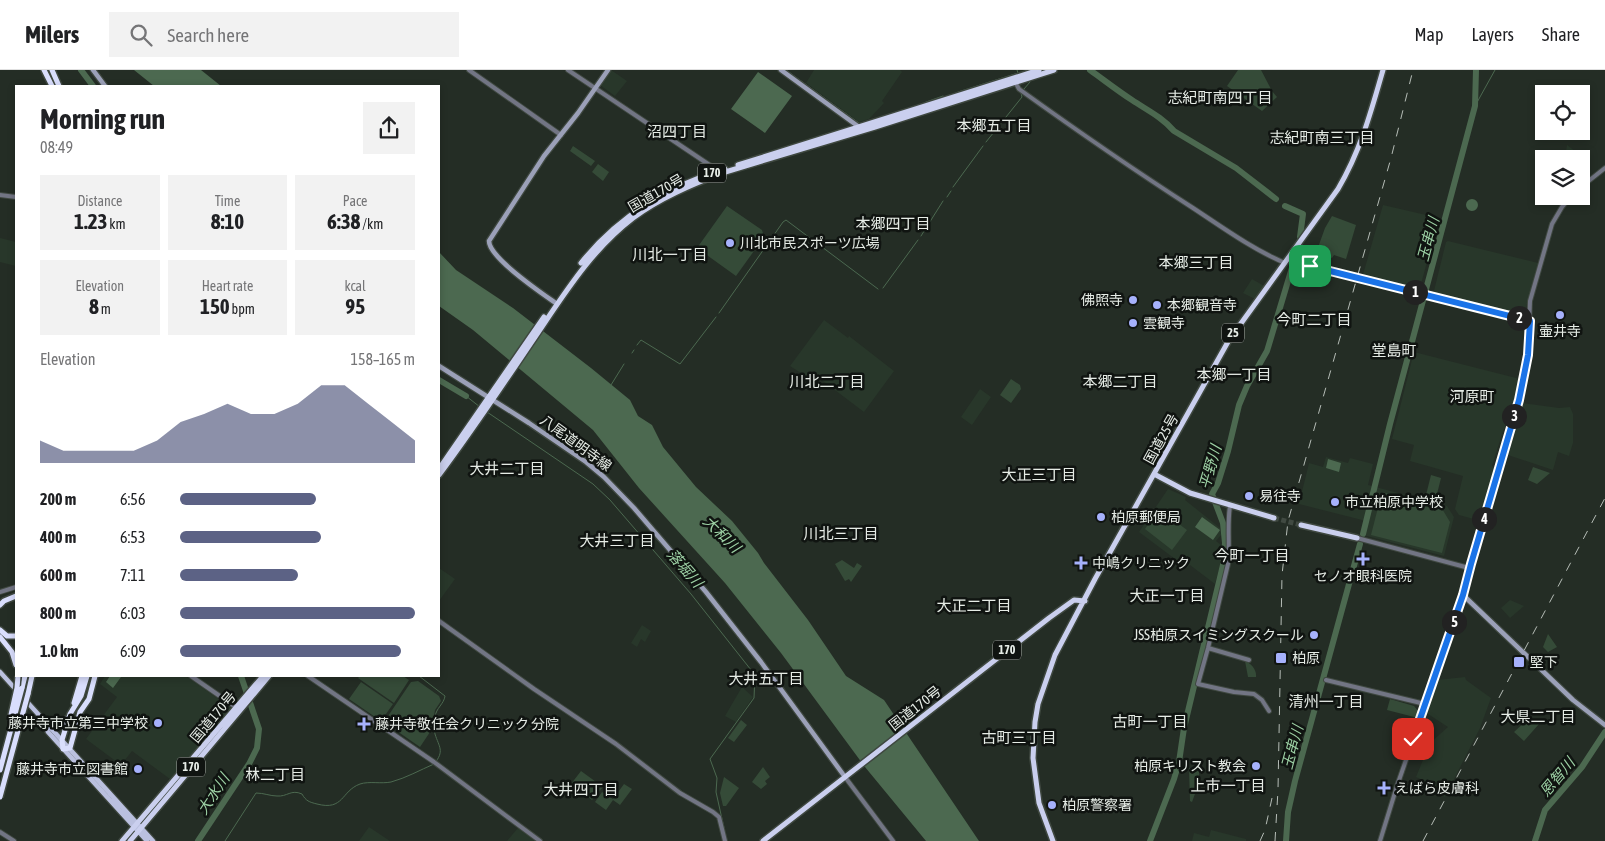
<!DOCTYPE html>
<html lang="en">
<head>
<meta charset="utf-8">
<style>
	body { margin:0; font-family:"Asap Condensed","Noto Sans JP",sans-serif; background:#f2f2f2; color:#202124; height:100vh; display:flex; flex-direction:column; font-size:19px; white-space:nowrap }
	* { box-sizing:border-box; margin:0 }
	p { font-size:16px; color:#757577 }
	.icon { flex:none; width:28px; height:28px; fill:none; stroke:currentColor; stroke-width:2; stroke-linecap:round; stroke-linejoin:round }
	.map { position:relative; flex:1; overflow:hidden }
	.side { position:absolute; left:15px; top:15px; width:425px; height:592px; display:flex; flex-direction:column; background:#fff; border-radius:0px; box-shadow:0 2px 8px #0003 }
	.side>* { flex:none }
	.fabs { position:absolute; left:1535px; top:15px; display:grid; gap:10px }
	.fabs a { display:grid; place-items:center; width:55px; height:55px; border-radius:0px; background:#fff; box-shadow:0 2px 8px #0003; font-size:25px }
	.pin { position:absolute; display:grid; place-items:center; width:42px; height:42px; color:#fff; margin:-21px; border-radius:10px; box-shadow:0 2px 8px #0006 }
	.km { position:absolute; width:25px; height:25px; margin:-12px; border-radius:50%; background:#222; color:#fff; font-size:14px; line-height:25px; text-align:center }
	.round { display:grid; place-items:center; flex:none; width:52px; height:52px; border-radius:0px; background:#f2f2f2 }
	.headline { display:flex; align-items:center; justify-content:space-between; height:85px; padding:0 25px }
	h1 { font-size:28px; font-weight:700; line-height:38px }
	.stats { display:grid; grid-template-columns:repeat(3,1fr); gap:8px; height:85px; padding:5px 25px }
	.stats div { display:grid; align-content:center; border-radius:0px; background:#f2f2f2; text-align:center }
	.stats b { font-size:21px; font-weight:700 }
	.stats small { font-size:14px; font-weight:400 }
	.stats p { font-size:14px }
	.chart { height:140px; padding:10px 25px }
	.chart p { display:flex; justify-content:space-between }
	.chart svg { width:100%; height:90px; margin-top:5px; fill:#5c6285; opacity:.7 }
	ul { padding:0 25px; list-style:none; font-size:16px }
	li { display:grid; grid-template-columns:80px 60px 1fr; align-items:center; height:38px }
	li i { height:12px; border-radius:6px; background:#5c6285 }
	header { display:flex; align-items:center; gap:30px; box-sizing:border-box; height:70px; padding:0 25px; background:#fff; border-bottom:1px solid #e0e0e0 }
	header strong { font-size:24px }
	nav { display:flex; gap:28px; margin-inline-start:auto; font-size:18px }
	.search { width:350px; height:45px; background:#f2f2f2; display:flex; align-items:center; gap:12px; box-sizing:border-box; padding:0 18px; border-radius:0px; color:#757577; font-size:19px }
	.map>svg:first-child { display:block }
	.built { fill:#28372a }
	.green { fill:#354b38 }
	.water { fill:#4c6950 }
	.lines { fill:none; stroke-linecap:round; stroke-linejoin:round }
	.stream { stroke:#4c6950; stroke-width:1 }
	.river { stroke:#4c6950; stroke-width:6 }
	.trunk-tunnel { stroke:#414a42; stroke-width:5; stroke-dasharray:5 2.5; stroke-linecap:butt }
	.tertiary-casing { stroke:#3f4840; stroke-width:6 }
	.secondary-casing { stroke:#3f4840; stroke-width:7 }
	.primary-casing { stroke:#3f4840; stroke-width:7 }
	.trunk-casing { stroke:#3f4840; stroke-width:8 }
	.motorway-casing { stroke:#3f4840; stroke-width:8 }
	.tertiary { stroke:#727584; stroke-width:4 }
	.secondary { stroke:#9ba0b8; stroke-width:4.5 }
	.primary { stroke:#bac0df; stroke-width:4.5 }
	.trunk { stroke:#cacfee; stroke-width:5 }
	.motorway { stroke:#d9defd; stroke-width:5 }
	.rail { stroke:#b6bdb7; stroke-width:1; stroke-dasharray:9 9; stroke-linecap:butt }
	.motorway-bridge-casing { stroke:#3f4840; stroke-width:8; stroke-linecap:butt }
	.motorway-bridge { stroke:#d9defd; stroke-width:5 }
	.route-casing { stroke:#fff; stroke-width:10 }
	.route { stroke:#1a73e8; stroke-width:6 }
	.poi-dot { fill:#a6b1fc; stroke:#101411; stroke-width:2 }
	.labels { text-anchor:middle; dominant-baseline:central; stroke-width:5; stroke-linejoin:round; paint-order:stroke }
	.shield { fill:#101411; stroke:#a6aba6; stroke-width:1 }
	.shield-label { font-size:12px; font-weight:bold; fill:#e6ece6 }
	.street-label { font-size:14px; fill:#e6ece6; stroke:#101411 }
	.poi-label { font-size:14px; fill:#e6ece6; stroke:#101411; text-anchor:start }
	.neighbourhood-label { font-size:15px; fill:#e6ece6; stroke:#101411 }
	.water-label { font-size:15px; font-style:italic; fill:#9cd0a4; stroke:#101411 }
</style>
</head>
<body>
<header>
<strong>Milers</strong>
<div class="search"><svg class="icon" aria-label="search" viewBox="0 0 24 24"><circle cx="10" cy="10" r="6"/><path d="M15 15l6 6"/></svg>Search here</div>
<nav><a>Map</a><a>Layers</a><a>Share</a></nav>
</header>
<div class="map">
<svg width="1605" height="771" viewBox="0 0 1605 771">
	<rect width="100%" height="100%" fill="#242d25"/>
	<path class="built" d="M611 0 627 11 615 26 600 15Z
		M814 0H900L902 2 882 31 884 33 869 49 859 52 806 13Z
		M1567 75 1588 91 1586 97 1581 95V89L1565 88Z
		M1383 135 1439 148 1421 214 1419 219 1414 220 1362 208Z
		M0 168 16 172V196L0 192Z
		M1448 171 1538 193 1524 245 1520 246 1433 225 1446 172Z
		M1252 209 1264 216 1255 229 1243 223Z
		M824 250 848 268 849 266 894 301 864 342 819 308 815 312 790 296Z
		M1414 282 1520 309 1514 330 1515 336 1513 344 1503 361 1492 396 1496 398 1481 451 1459 445 1455 439 1463 406 1410 391 1414 375 1392 369Z
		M980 319 991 327 972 355 961 347Z
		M1523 333 1559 338 1570 337 1573 344V373L1569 386 1558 382 1553 400 1508 385Z
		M1326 387 1348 393 1350 388 1373 394 1368 415 1447 436 1454 447 1444 486 1363 465 1366 451 1299 434 1309 393 1323 397Z
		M1168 419 1186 427 1185 430 1220 458 1221 465 1216 471 1221 475 1220 496 1215 514 1190 495 1187 498 1139 462Z
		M439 498 455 509 439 531Z
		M1510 530 1524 536 1510 548 1501 538Z
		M642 555 651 561 645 572 641 569 637 577 631 573Z
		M105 606H186L231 638 170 709 132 681 121 695 86 669 117 627 100 614Z
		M1465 607 1466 610 1491 628 1480 658 1445 727 1427 717 1429 713 1416 707 1430 673 1448 657 1425 642 1437 610Z
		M742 617 753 627 736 652 725 646Z
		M369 757 390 771H359Z
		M518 758 537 771H507Z
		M1211 760 1246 769V771H1192L1194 763 1209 767Z"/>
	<path class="green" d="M1238 0H1261L1272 21 1277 27 1262 41 1227 16Z
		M573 76 595 91 591 96 570 81Z
		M598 94 609 102 603 111 592 102Z
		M727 136 762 160 764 167 736 206 697 178Z
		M1332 146 1356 155 1346 189 1334 185 1332 188 1316 183 1325 158Z
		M1011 309 1020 315 1021 319 1011 333 1000 325Z
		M1533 397 1550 403 1537 414 1528 410Z
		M1431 405 1441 408 1436 428 1426 425Z
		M1382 422 1441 437 1450 452 1442 483 1371 465Z
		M1159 439 1187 460 1172 480 1145 459Z
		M842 490 854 498 857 493 862 496 851 512 849 509 845 511 835 494Z
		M1548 564 1557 577 1548 582 1543 577Z
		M1245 591C1251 593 1257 600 1256 607H1248Z
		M360 606H403L409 610 394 633 358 608Z
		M418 611 439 626 441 631 435 640 432 659 420 677 384 652 411 612Z
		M361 612 393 634 381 651 349 629Z
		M1390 629 1414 636 1419 642 1418 648 1387 640Z
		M1530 647 1539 654 1524 671 1514 662Z
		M741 650 747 655 734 672 728 668Z
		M763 697 770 707 765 711 767 714 761 719 752 712Z
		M1189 698 1199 700V713L1192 732 1190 731Z
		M581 701 603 717 592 730 571 714Z
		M724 707 739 718 726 736H723L720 723Z
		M624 714 632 719 620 735 613 730 606 740 595 732 602 722 613 729Z"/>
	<path class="water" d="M134 0H201L221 16H154Z
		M758 2 792 26 765 63 731 39Z
		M1466 135a6 6 0 1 1 12 0a6 6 0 1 1-12 0Z
		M439 182 456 200 513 238 591 298 630 330 638 346 652 355 663 377 696 417 732 451 758 483 764 493 808 550 846 606 884 630 979 771H926L865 697 781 583 725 513 639 418 593 360 473 260 439 236Z
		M1328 389 1341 393 1339 402 1326 398Z
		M1202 447 1220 460 1213 470 1195 457Z
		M110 606 121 607 113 618 106 612Z"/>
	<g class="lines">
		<path class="stream" d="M786 0 859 53
			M1024 19 1030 12
			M958 22 1018 3 1017 0
			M926 32 943 26
			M1475 36 1495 0
			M986 72 1022 27 1021 23
			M953 117 983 76
			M947 127 951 121
			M921 166 943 131
			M883 218 918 170
			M719 243 783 152 786 150 878 219
			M637 275 641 270 680 294 716 247
			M632 283 634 280
			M611 315 624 294
			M466 326 480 337
			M487 342 593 414 610 430 691 524 755 605 754 628 710 689 717 708 716 722 724 758
			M225 771 256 723C264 723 270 726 277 726 287 727 291 719 302 724 306 731 309 732 317 734 344 741 341 721 360 714 369 711 381 714 391 712 406 708 420 700 434 694 445 681 439 677 435 664 434 660 434 652 435 647 436 638 444 634 445 626L419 606"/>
		<path class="river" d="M81 0 93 16
			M1090 0C1104 10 1118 21 1132 30 1147 40 1162 47 1174 61L1236 98 1276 129
			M1285 136 1303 144 1300 167
			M439 310 466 326
			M1363 464 1390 354 1475 36 1476 0
			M198 771 249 694 257 678 259 659 241 606
			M1150 771 1174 709 1179 692 1184 658 1223 495 1225 473 1223 453 1212 424 1218 413 1228 381 1239 335 1247 316 1267 281 1297 181
			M1286 771 1288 742 1295 711 1360 474
			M1535 771 1545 740 1582 697 1605 662"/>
		<path class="trunk-tunnel" d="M1274 448 1301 455"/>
		<g class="tertiary-casing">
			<path id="tertiary" d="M469 0 561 65
				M568 0 720 102
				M1014 10 1019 19C1076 60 1134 100 1193 138 1222 157 1252 179 1285 193
				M1581 117 1605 98
				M0 125 16 127
				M1289 187 1294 191 1310 196 1530 251
				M1230 436C1227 455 1230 474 1228 494L1208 578 1198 614 1234 622 1254 624 1262 630 1269 641
				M1357 468 1469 498
				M0 522 16 517
				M439 551 534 619 616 674 680 723 713 742 719 747 725 771
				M1208 578 1249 590
				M191 606 237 638
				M308 606 434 692 540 771
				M1326 610 1425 634
				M845 707 893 771
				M0 762 14 771
				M1380 771 1397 716 1463 525 1471 494 1519 330 1525 307 1528 283 1530 231 1552 154 1562 137 1571 126"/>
		</g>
		<g class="secondary-casing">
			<path id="secondary" d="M93 0 105 16
				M781 0 859 57
				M557 234C543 224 489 188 489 171L544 86 578 43 608 0
				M439 296 529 353 586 392 604 407 634 438 706 522 761 592 845 707
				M1463 525 1573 630 1605 655"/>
		</g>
		<g class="primary-casing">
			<path id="primary" d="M0 602 153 771
				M40 648 48 662 147 771"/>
		</g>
		<g class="trunk-casing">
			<path id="trunk" d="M738 95 1039 0
				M581 193C618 147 669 116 725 99
				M439 399 544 247
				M1154 404 1190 423 1274 448
				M439 405C472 361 502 316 533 270 563 226 590 181 633 148 660 128 691 115 722 103L875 57 1054 0
				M1301 455 1357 468
				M122 771 263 606
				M130 771 269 606
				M763 771 1049 548 1074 530 1085 531
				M1053 771 1039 733 1033 688 1035 652 1038 634 1055 585 1095 509 1229 270 1338 119C1360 82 1371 42 1383 0"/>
		</g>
		<g class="motorway-casing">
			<path id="motorway" d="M44 0 52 16
				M52 0 59 16
				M0 535 4 531 16 526
				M0 560 7 566H16
				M0 567 12 582 16 595
				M87 606 81 626 70 644 62 670 63 679 70 678 80 642 89 629 95 606
				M22 618 25 606
				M28 624 32 606
				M74 633 82 606
				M45 650 55 655H59L68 648"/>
		</g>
		<use href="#tertiary" class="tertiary"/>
		<use href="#secondary" class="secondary"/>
		<use href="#primary" class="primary"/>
		<use href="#trunk" class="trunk"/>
		<use href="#motorway" class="motorway"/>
		<path class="rail" d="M1260 771 1265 760 1272 728
			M1275 771 1278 720 1282 505 1288 451 1391 88 1413 0
			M1423 771 1605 428"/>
		<g class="motorway-bridge-casing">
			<path id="motorway-bridge" d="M10 649 17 618 18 606
				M0 700 22 618
				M0 727 28 624"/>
		</g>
		<use href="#motorway-bridge" class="motorway-bridge"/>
	</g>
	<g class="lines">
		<g class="route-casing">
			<path id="route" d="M1310 196 1530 251 1528 285 1519 330 1471 494 1463 525 1413 669"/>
		</g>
		<use href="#route" class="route"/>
	</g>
	<g class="poi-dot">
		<circle cx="730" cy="173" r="5"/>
		<circle cx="1133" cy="230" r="5"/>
		<circle cx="1157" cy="235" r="5"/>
		<circle cx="1560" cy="245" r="5"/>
		<circle cx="1133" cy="253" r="5"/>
		<circle cx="1249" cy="426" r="5"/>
		<circle cx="1335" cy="432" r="5"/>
		<circle cx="1101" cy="447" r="5"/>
		<path d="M1360.5 481.5h5v5h5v5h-5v5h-5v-5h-5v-5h5z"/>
		<path d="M1078.5 485.5h5v5h5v5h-5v5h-5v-5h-5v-5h5z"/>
		<circle cx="1314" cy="565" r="5"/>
		<rect x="1275" y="582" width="12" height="12" rx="2.5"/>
		<rect x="1513" y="586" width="12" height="12" rx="2.5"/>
		<circle cx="158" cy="653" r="5"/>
		<path d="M361.5 646.5h5v5h5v5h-5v5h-5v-5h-5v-5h5z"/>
		<circle cx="1256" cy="696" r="5"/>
		<circle cx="138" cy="699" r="5"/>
		<path d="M1381.5 710.5h5v5h5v5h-5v5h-5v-5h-5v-5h5z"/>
		<circle cx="1052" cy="735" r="5"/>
	</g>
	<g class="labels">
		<g class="shield">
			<rect x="698" y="93.5" width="28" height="19" rx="4"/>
			<rect x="1222" y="253.5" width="22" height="19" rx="4"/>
			<rect x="993" y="570.5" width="28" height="19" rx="4"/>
			<rect x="177" y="687.5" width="28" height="19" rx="4"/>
		</g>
		<g class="shield-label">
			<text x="712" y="103">170</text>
			<text x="1233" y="263">25</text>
			<text x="1007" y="580">170</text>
			<text x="191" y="697">170</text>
		</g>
		<g class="street-label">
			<text transform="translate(656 123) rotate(-30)">国道170号</text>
			<text transform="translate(1161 369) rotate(-61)">国道25号</text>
			<text transform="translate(576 373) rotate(36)">八尾道明寺線</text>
			<text transform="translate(915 638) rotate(-38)">国道170号</text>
			<text transform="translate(213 647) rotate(-50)">国道170号</text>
		</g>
		<g class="poi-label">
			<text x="740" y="173">川北市民スポーツ広場</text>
			<text x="1123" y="230" text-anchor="end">佛照寺</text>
			<text x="1167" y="235">本郷観音寺</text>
			<text x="1143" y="253">雲観寺</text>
			<text x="1560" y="261" text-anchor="middle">壷井寺</text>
			<text x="1259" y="426">易往寺</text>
			<text x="1345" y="432">市立柏原中学校</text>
			<text x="1111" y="447">柏原郵便局</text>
			<text x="1092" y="493">中嶋クリニック</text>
			<text x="1363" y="506" text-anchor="middle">セノオ眼科医院</text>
			<text x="1304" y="565" text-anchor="end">JSS柏原スイミングスクール</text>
			<text x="1292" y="588">柏原</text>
			<text x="1530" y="592">堅下</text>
			<text x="148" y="653" text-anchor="end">藤井寺市立第三中学校</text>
			<text x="375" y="654">藤井寺敬任会クリニック 分院</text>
			<text x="1246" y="696" text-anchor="end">柏原キリスト教会</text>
			<text x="128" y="699" text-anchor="end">藤井寺市立図書館</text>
			<text x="1395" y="718">えばら皮膚科</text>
			<text x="1062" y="735">柏原警察署</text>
		</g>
		<g class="neighbourhood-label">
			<text x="1220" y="27">志紀町南四丁目</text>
			<text x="994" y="55">本郷五丁目</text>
			<text x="677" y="61">沼四丁目</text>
			<text x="1322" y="67">志紀町南三丁目</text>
			<text x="893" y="153">本郷四丁目</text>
			<text x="670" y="184">川北一丁目</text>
			<text x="1196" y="192">本郷三丁目</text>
			<text x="1314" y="249">今町二丁目</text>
			<text x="1394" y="280">堂島町</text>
			<text x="1234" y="304">本郷一丁目</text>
			<text x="827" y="311">川北二丁目</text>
			<text x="1120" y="311">本郷二丁目</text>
			<text x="1472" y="326">河原町</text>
			<text x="507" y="398">大井二丁目</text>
			<text x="1039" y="404">大正三丁目</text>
			<text x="841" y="463">川北三丁目</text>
			<text x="617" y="470">大井三丁目</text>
			<text x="1252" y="485">今町一丁目</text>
			<text x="1167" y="525">大正一丁目</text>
			<text x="974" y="535">大正二丁目</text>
			<text x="766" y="608">大井五丁目</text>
			<text x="1326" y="631">清州一丁目</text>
			<text x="1538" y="646">大県二丁目</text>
			<text x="1150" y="651">古町一丁目</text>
			<text x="1019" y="667">古町三丁目</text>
			<text x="275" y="704">林二丁目</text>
			<text x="1228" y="715">上市一丁目</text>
			<text x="581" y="719">大井四丁目</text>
		</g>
		<g class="water-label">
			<text transform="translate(1428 169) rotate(-75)">玉串川</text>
			<text transform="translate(1210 397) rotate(-74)">平野川</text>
			<text transform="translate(722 464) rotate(44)">大和川</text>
			<text transform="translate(685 498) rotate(49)">落堀川</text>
			<text transform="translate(1292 677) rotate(-75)">玉串川</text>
			<text transform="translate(1557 707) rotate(-50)">恩智川</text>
			<text transform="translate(213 724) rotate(-57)">大水川</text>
		</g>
	</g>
</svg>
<div class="fabs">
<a><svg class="icon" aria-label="locate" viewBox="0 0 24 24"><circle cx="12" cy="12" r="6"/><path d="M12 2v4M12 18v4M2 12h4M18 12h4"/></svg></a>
<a><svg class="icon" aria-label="layers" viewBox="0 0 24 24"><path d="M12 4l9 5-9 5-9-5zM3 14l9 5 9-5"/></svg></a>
</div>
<div class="pin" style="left:1310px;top:196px;background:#1e9e55"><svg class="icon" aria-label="arrive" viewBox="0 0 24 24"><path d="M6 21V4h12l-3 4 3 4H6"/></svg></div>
<div class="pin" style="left:1413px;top:669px;background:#d93025"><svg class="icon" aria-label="check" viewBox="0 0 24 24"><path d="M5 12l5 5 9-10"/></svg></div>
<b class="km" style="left:1415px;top:222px">1</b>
<b class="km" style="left:1519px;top:248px">2</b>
<b class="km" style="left:1514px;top:346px">3</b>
<b class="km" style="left:1484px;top:449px">4</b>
<b class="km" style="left:1454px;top:552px">5</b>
<section class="side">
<div class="headline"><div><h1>Morning run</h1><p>08:49</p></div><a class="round"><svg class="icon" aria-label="share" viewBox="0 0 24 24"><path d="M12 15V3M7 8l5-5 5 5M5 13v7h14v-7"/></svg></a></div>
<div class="stats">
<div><p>Distance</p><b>1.23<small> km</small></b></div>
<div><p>Time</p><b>8:10</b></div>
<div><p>Pace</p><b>6:38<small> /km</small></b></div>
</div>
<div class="stats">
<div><p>Elevation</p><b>8<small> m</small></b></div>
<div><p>Heart rate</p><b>150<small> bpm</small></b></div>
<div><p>kcal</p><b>95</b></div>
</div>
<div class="chart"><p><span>Elevation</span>158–165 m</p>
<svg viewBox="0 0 160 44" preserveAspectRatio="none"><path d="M0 44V33L10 38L20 38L30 38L40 38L50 33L60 24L70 20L80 15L90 20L100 20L110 15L120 6L130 6L140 15L150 24L160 33V44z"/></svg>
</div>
<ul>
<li><b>200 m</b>6:56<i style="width:58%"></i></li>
<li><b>400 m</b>6:53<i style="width:60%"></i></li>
<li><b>600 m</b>7:11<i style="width:50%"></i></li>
<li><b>800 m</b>6:03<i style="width:100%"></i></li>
<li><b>1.0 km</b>6:09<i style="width:94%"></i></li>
</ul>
</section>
</div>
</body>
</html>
